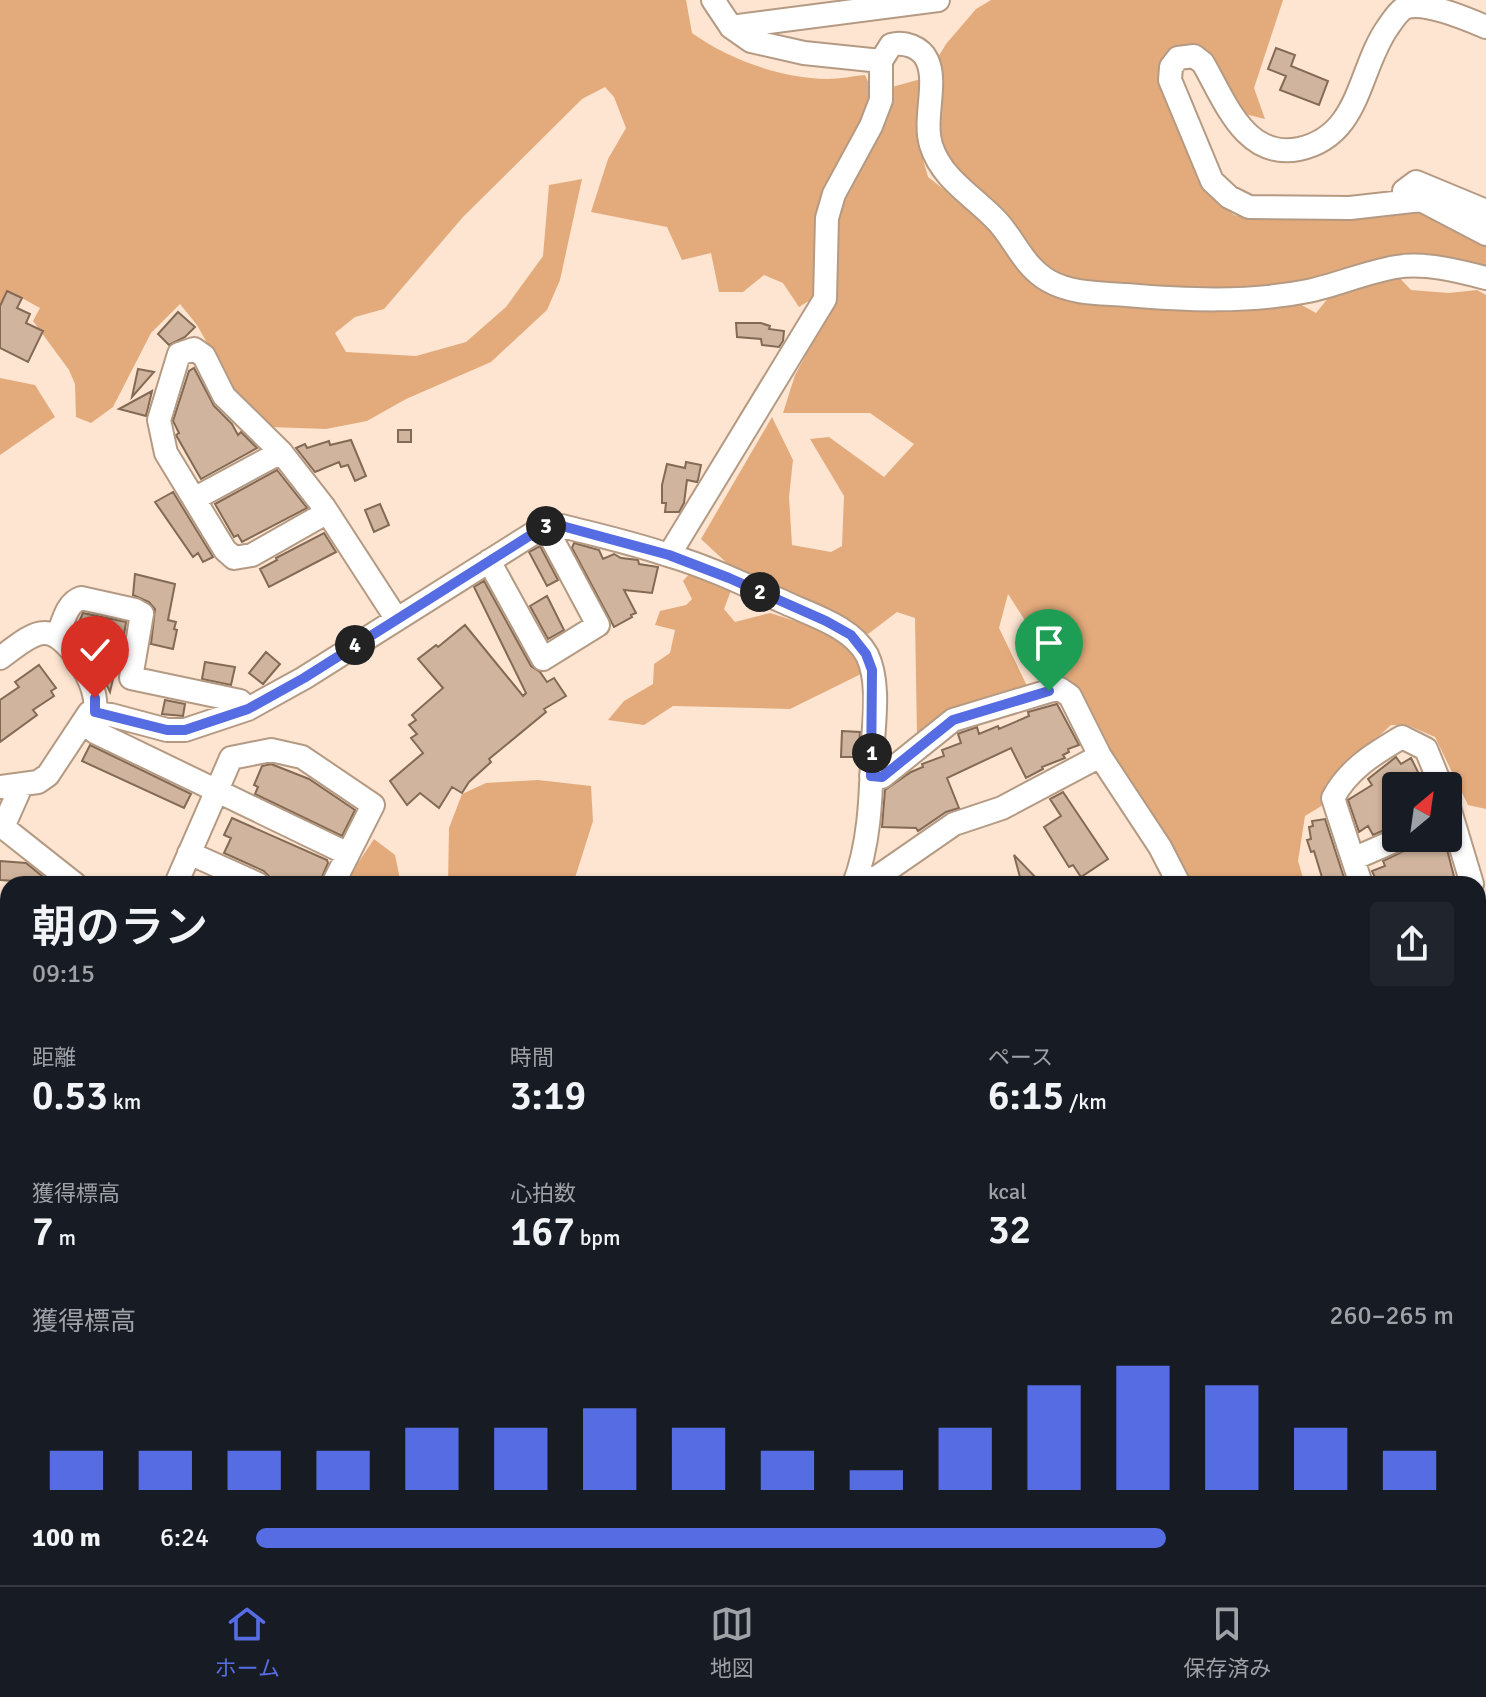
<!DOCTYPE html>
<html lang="ja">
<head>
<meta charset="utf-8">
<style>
	body { margin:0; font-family:Signika,"Noto Sans JP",sans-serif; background:#20242c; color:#f1f3f6; height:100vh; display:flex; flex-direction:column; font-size:30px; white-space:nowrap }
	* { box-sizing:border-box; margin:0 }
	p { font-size:26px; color:#9ea1a6 }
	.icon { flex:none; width:44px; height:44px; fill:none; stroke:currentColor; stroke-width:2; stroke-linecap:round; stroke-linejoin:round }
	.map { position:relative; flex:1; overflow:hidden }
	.panel { position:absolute; left:0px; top:876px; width:1486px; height:710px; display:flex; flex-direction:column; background:#171b24; border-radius:24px 24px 0 0; box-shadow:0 2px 6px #0004 }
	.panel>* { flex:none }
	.needle { width:52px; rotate:29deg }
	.buttons { position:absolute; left:1382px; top:772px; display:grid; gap:16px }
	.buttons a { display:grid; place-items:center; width:80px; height:80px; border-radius:8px; background:#171b24; box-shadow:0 2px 6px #0004; font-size:40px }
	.pin { position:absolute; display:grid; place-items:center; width:68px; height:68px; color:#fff; margin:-82px -34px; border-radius:50% 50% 50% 0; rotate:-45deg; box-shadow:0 0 8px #0007 }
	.pin .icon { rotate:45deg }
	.km { position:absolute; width:40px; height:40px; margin:-20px; border-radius:50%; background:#222; color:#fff; font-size:22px; line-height:40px; text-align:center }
	.round { display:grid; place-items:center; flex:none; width:84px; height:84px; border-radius:8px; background:#20242c }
	.overview { display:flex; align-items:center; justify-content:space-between; height:136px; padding:0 32px }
	h1 { font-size:44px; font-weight:600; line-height:60px }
	.stats { display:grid; grid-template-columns:repeat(3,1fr); gap:12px; height:136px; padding:8px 32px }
	.stats div { display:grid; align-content:center }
	.stats b { font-size:40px; font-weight:600 }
	.stats small { font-size:22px; font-weight:400 }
	.stats p { font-size:22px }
	.chart { height:224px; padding:16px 32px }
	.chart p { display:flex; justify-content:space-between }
	.chart svg { width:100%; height:144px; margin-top:8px; stroke:#556ce2; stroke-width:6 }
	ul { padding:0 32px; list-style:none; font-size:26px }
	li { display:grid; grid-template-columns:128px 96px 1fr; align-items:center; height:60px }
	li i { height:20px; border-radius:10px; background:#556ce2 }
	.menu { display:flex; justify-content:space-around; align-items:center; height:112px; border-top:2px solid #363941; background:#171b24; font-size:22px; color:#9ea1a6 }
	.menu a { display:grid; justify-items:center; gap:4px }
	.menu .on { color:#556ce2 }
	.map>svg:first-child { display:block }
	.forest { fill:#e3ab7c }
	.building { fill:#d0b49d; stroke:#836a55; stroke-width:2 }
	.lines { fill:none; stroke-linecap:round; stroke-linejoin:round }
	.minor-casing { stroke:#b59a83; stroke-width:26 }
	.highway-casing { stroke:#fff; stroke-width:38 }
	.path { stroke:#a39182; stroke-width:3; stroke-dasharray:6 6; stroke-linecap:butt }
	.minor { stroke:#fff; stroke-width:22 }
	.highway { stroke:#cd8847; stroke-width:34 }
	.route-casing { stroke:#fff; stroke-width:16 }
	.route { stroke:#556ce2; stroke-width:10 }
</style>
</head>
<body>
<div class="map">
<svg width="1486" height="1585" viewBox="0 0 1486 1585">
	<rect width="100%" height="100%" fill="#fde5d2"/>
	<path class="forest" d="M0 0H686L692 33C730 60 780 78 827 79 840 79 853 76 865 75L872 91 868 117 815 297 799 307 783 283 764 275 743 292H719L711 253 682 260 667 227 591 212 608 159 626 128 614 97 605 87 582 99 463 217 384 309 355 317 335 333 346 352 416 356 466 342 506 307 543 256 549 185 582 179 560 280 547 310 491 362 406 399 367 421 326 429 270 427 232 387 197 325 180 304 151 333 113 407 91 423 76 417 75 384 69 370 33 321 40 308 11 292 0 311Z
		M991 0H1283L1254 88 1265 119 1245 114 1223 90 1199 45C1171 47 1168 50 1158 75L1208 194 1234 215 1253 220 1412 211 1443 219 1486 238V267L1210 294 1091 284 1066 276 1037 260 945 164 931 116 934 64 946 44 976 9Z
		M921 79 917 138 928 177 992 227 1039 283 1298 303 1316 313 1329 297 1395 273 1411 290 1449 293 1477 290 1486 295V809L1468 805 1435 737 1407 725H1391L1325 785 1323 805 1305 816 1298 861 1305 884H1190L1157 820 1109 755 1059 679 1050 676V659L1008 594 999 628 1028 688 917 737 915 618 897 612 868 634 730 566 701 539 772 417 793 460 789 497 792 545 831 552 842 546 844 496 810 439 829 437 884 477 914 444 870 413H783L795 375 833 305 834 208 877 133 892 87Z
		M0 378 35 385 55 417 0 455Z
		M691 572 732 588 724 609 735 622 770 613 830 632 854 652 863 673 790 709 673 706 644 725 608 720 624 701 653 684 654 664 670 653 675 630 655 625 660 611 686 605 692 599 683 581Z
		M538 780 591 786 593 821 574 881 551 879 544 884H448L449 828 462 794 486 783Z
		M374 839 395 855 401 884H344Z
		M8 1241V1273L0 1274V1242Z
		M1478 1312 1486 1319V1400L1478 1405Z
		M223 1578H269L266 1585H218Z
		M1237 1578H1304V1585H1235Z"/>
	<path class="building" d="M1276 48 1295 55 1291 66 1328 81 1319 105 1280 90 1286 76 1268 69Z
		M7 291 22 298 17 308 30 314 26 323 43 331 28 362 0 348V306Z
		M178 312 195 327 185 337 169 345 158 334Z
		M736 323H761L770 326 769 329 784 331 783 341 779 347 762 345 761 339 737 337Z
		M194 368 214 406 232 424 238 435 241 432 257 448 201 479 176 435 179 433 173 421 189 371Z
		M138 369 154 372 132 397Z
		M152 391 146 416 119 409Z
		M398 430H411V442H398Z
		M351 440 366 476 355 481 348 465 341 467 339 462 315 472 296 448 305 444 307 448 329 441 330 445Z
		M686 462 701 465 698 480 697 482 687 480 684 503 679 512H665L666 503H662V485L667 464 685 468Z
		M277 470 307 508 242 542 238 535 234 537 215 504Z
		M173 492 213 557 203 562 198 553 193 557 155 502Z
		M380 504 389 525 374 532 365 510Z
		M324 533 336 552 269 587 260 569 277 560 276 558Z
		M574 543 599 550 603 559 614 554 621 558 638 560 639 564 658 567 652 593 624 590 636 613 631 615 632 617 614 627 572 548Z
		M540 546 558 580 547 586 529 552Z
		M135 574 175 584 168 620 176 622 174 629 177 630 173 649 151 644 155 609 149 602 133 595Z
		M484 581 531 666 540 672 547 682 554 678 566 696 544 709 546 712 489 759 491 762 469 782 462 793 452 787 439 808 420 793 407 805 390 781 423 753 411 738 417 734 409 725 416 720 412 715 443 688 418 659 436 645 438 647 465 625 523 696 526 693 474 587Z
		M547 596 564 630 548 639 530 606Z
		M83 613 126 622 119 666H116L110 692 88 644 86 646 74 633Z
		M266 652 280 664 263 684 249 673Z
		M205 662 235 667 231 685 202 679Z
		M39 665 56 688 51 691 54 696 33 710 37 715 0 742V700L19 687 15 682Z
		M165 700 185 704 183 716 162 714Z
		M1057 704 1079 745 1068 749 1069 752 1063 755 1065 758 1042 767 1043 769 1026 778 1011 748 947 778 959 808 946 812 918 831 916 828 882 827 885 790 911 772 923 767 922 764 944 756 942 750 961 743 958 734 960 733 977 727 979 734 998 726 999 729 1029 716 1028 712Z
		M842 731 860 732 858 757H841Z
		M90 745 191 794 184 808 82 761Z
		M1396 757 1401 764 1411 758 1425 786H1396V825L1373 835 1368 826 1359 832 1348 800 1372 785 1368 779Z
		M271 764 309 779 355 810 342 836 255 794 258 787 254 785 262 766Z
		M1063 792 1108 859 1081 877 1073 865 1069 867 1044 827 1061 816 1050 799Z
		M232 818 327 860 328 863 319 884H276L264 871 224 853 231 838 224 835Z
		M1325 819 1346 884H1324L1314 851 1311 852 1307 840 1311 839 1309 827 1313 826 1312 821Z
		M1430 838H1444L1456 884H1378L1372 871 1385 866 1383 861Z
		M1014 855 1042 884H1018L1020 877Z
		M0 861 26 863 42 876V883L0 880Z"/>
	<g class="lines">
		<g class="minor-casing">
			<path id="minor" d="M713 0 731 27 751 41 804 53 881 61
				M731 27 938 0
				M1486 27C1467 19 1424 0 1404 8 1398 12 1392 21 1388 27 1358 69 1361 136 1299 149 1245 160 1225 101 1203 63L1194 56 1178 58 1171 67 1170 80 1212 181 1229 197 1249 207 1350 208 1421 200 1486 234
				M1403 202 1404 191 1416 182 1486 211
				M194 499 281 452
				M324 507 319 517 252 555 234 558 225 550 166 453 159 420 179 354 194 349 204 356 224 396 281 452 324 507 396 618
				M669 555 825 299 827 218 834 194 871 126 881 100V61L891 45C904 41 921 47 927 60 938 83 923 118 931 145 942 180 974 196 998 222 1016 242 1024 267 1049 281 1072 294 1100 293 1126 295 1185 300 1248 303 1308 291 1337 285 1366 272 1396 267 1424 262 1459 271 1486 278
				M489 561 543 659 598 625 545 526
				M57 637C63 623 66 603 81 598L135 610 142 614 131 678 240 701 248 709
				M0 658C12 650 30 633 44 633 66 632 90 675 94 694 97 706 95 719 95 732L348 854
				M871 776 882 777 953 720 1049 691 1060 689 1070 696 1100 756 1160 847 1179 884
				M19 785V791L3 827 75 884
				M0 787 38 782 48 775 89 713 111 715 167 730H185L248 709 304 678 545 526H562C597 535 633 543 668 555 709 567 748 586 786 603 814 616 852 627 867 655 881 684 873 727 872 758 871 799 869 846 854 884
				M1448 804 1472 884
				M189 853 258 884
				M1353 859 1401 838
				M858 873 873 880 954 824 1002 808 1100 756
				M176 884 231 758 271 750 302 757 373 805 333 884
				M1361 884 1333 798C1348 769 1375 753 1402 737L1426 749 1441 786
				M1478 911 1486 953
				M1478 994 1486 988
				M0 1035 8 1038
				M1478 1134 1486 1123
				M0 1228 8 1226
				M1478 1275 1486 1266
				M1478 1299 1486 1307
				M1478 1426 1486 1420
				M934 1578 951 1585
				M992 1578 1005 1585
				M276 1585 279 1578
				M358 1585 363 1578
				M512 1585 513 1578
				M545 1585 547 1578
				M672 1585 673 1578
				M747 1585 748 1578
				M1069 1585 1075 1578
				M1352 1585 1353 1578"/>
		</g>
		<g class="highway-casing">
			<path id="highway" d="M0 1297 8 1295
				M0 1497 8 1504
				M0 1532 8 1539
				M54 1578 62 1585
				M95 1578 103 1585
				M194 1585 198 1578"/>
		</g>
		<path class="path" d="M1227 1585 1229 1578"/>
		<use href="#minor" class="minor"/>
		<use href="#highway" class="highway"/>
	</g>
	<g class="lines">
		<g class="route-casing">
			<path id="route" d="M95 698V712L167 730H185L248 709 304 678 545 526H562L669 555 729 578 826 621 851 635 866 654 872 670 871 776 882 777 953 720 1049 691"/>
		</g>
		<use href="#route" class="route"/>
	</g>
</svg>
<div class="buttons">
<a><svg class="needle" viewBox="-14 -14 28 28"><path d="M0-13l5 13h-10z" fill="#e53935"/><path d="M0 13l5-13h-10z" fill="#9ea1a6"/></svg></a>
</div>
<div class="pin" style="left:1049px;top:691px;background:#1e9e55"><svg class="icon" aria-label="arrive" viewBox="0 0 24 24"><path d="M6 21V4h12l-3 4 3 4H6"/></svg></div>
<div class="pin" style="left:95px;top:698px;background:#d93025"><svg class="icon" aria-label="check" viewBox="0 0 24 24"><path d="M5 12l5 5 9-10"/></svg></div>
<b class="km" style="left:872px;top:753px">1</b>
<b class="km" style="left:760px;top:592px">2</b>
<b class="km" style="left:546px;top:526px">3</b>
<b class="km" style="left:355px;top:645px">4</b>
<section class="panel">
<div class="overview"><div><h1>朝のラン</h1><p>09:15</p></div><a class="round"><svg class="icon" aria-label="share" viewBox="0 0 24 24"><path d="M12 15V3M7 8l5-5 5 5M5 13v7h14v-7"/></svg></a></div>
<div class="stats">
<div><p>距離</p><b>0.53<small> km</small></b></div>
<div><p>時間</p><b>3:19</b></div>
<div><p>ペース</p><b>6:15<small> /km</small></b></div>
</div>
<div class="stats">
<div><p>獲得標高</p><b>7<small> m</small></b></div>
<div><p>心拍数</p><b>167<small> bpm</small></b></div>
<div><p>kcal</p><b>32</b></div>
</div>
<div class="chart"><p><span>獲得標高</span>260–265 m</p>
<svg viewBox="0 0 160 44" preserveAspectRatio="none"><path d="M5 44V32M15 44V32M25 44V32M35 44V32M45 44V25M55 44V25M65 44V19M75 44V25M85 44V32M95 44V38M105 44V25M115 44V12M125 44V6M135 44V12M145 44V25M155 44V32"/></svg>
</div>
<ul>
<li><b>100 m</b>6:24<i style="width:76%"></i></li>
</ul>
</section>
</div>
<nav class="menu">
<a class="on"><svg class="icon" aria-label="home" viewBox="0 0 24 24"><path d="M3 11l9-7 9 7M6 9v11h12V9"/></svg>ホーム</a>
<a><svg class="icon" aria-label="map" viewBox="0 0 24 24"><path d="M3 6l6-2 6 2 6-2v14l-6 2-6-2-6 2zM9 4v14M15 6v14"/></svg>地図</a>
<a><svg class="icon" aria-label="saved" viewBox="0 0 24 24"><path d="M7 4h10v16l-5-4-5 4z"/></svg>保存済み</a>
</nav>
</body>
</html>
